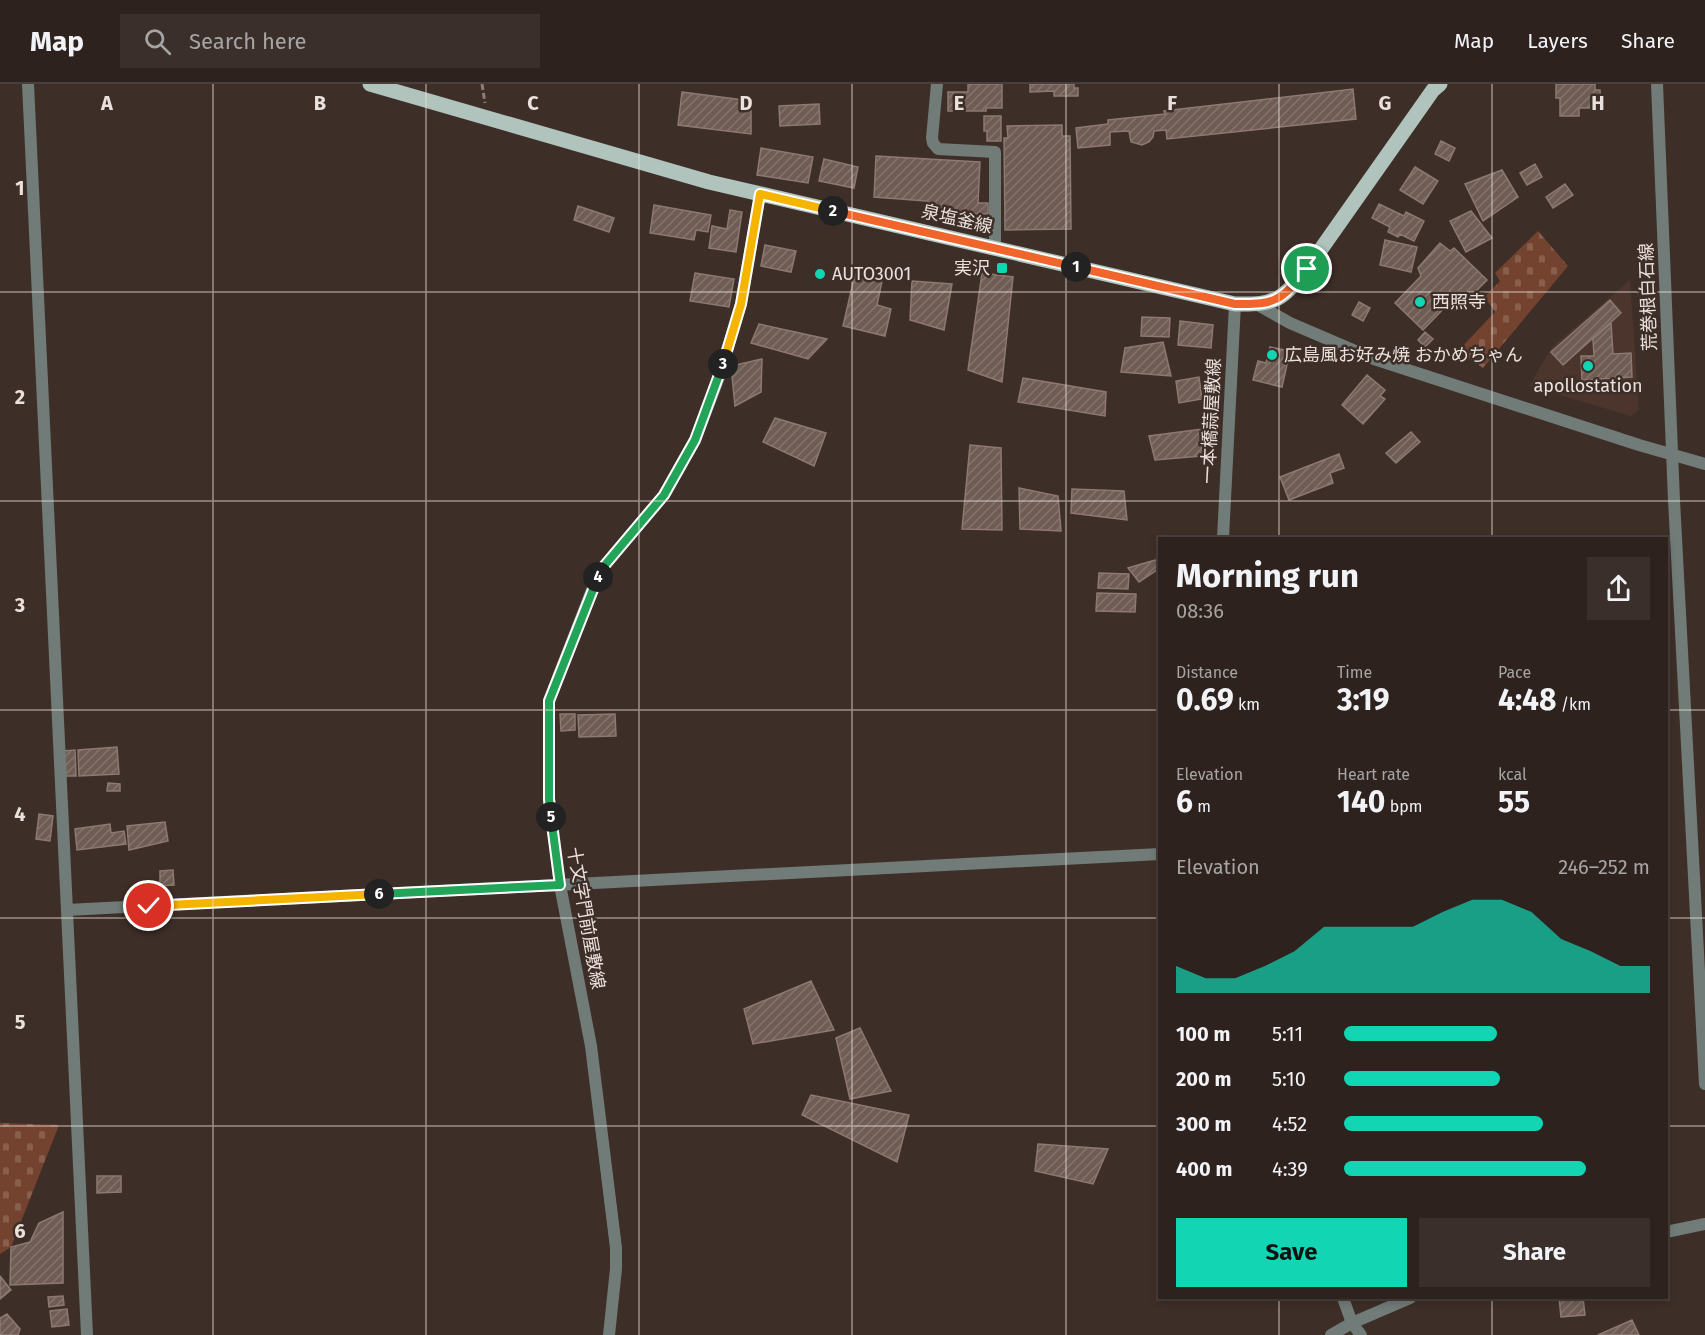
<!DOCTYPE html>
<html lang="en">
<head>
<meta charset="utf-8">
<style>
	body { margin:0; font-family:"Fira Sans","Noto Sans JP",sans-serif; background:#3a2f2b; color:#f1f3f6; height:100vh; display:flex; flex-direction:column; font-size:22px; white-space:nowrap }
	* { box-sizing:border-box; margin:0 }
	p { font-size:20px; color:#a7a4a4 }
	.icon { flex:none; width:33px; height:33px; fill:none; stroke:currentColor; stroke-width:2; stroke-linecap:round; stroke-linejoin:round }
	.map { position:relative; flex:1; overflow:hidden }
	.drawer { position:absolute; left:1158px; top:453px; width:510px; height:762px; display:flex; flex-direction:column; background:#2e221e; border-radius:0px; box-shadow:0 3px 9px #0003,0 0 0 2px #493f3c }
	.drawer>* { flex:none }
	.pin { position:absolute; display:grid; place-items:center; width:51px; height:51px; color:#fff; margin:-26px; border:3px solid #fff; border-radius:50%; box-shadow:0 2px 6px #0007 }
	.km { position:absolute; width:30px; height:30px; margin:-15px; border-radius:50%; background:#222; color:#fff; font-size:16px; line-height:30px; text-align:center }
	.round { display:grid; place-items:center; flex:none; width:63px; height:63px; border-radius:0px; background:#3a2f2b }
	.headline { display:flex; align-items:center; justify-content:space-between; height:102px; padding:0 18px }
	h1 { font-size:33px; font-weight:700; line-height:45px }
	.stats { display:grid; grid-template-columns:repeat(3,1fr); gap:9px; height:102px; padding:6px 18px }
	.stats div { display:grid; align-content:center }
	.stats b { font-size:30px; font-weight:700 }
	.stats small { font-size:16px; font-weight:400 }
	.stats p { font-size:16px }
	.chart { height:168px; padding:12px 18px }
	.chart p { display:flex; justify-content:space-between }
	.chart svg { width:100%; height:108px; margin-top:6px; fill:#12d5b4; opacity:.7 }
	.button { display:flex; gap:12px; margin-top:auto; padding:12px 18px }
	.button a { flex:1; height:69px; border-radius:0px; background:#12d5b4; color:#111; font-size:24px; font-weight:700; line-height:69px; text-align:center }
	.button a+a { background:#3a2f2b; color:#f1f3f6 }
	ul { padding:0 18px; list-style:none; font-size:20px }
	li { display:grid; grid-template-columns:96px 72px 1fr; align-items:center; height:45px }
	li i { height:15px; border-radius:8px; background:#12d5b4 }
	header { display:flex; align-items:center; gap:36px; box-sizing:border-box; height:84px; padding:0 30px; background:#2e221e; border-bottom:2px solid #493f3c }
	header strong { font-size:28px }
	nav { display:flex; gap:33px; margin-inline-start:auto; font-size:21px }
	.search { width:420px; height:54px; background:#3a2f2b; display:flex; align-items:center; gap:15px; box-sizing:border-box; padding:0 21px; border-radius:0px; color:#a7a4a4; font-size:22px }
	.map>svg:first-child { display:block }
	.built { fill:#4b352c }
	.cemetery { fill:url(#cemetery-stones) }
	.building { fill:url(#building-hatch); stroke:#8c7971; stroke-width:1.5 }
	.lines { fill:none; stroke-linecap:round; stroke-linejoin:round }
	.path { stroke:#8b7e78; stroke-width:3; stroke-dasharray:6 3; stroke-linecap:butt }
	.minor { stroke:#717b78; stroke-width:12 }
	.tertiary { stroke:#717b78; stroke-width:12 }
	.primary { stroke:#b0c3bd; stroke-width:15 }
	.split-1-casing { stroke:#fff; stroke-width:12 }
	.split-2-casing { stroke:#fff; stroke-width:12 }
	.split-3-casing { stroke:#fff; stroke-width:12 }
	.split-4-casing { stroke:#fff; stroke-width:12 }
	.split-5-casing { stroke:#fff; stroke-width:12 }
	.split-6-casing { stroke:#fff; stroke-width:12 }
	.split-7-casing { stroke:#fff; stroke-width:12 }
	.split-1 { stroke:#f0652b; stroke-width:8 }
	.split-2 { stroke:#f0652b; stroke-width:8 }
	.split-3 { stroke:#f5b400; stroke-width:8 }
	.split-4 { stroke:#22a559; stroke-width:8 }
	.split-5 { stroke:#22a559; stroke-width:8 }
	.split-6 { stroke:#22a559; stroke-width:8 }
	.split-7 { stroke:#f5b400; stroke-width:8 }
	.grid { fill:none; stroke:#ebe1dc; stroke-width:1.5; stroke-opacity:0.55 }
	.poi-dot { fill:#12d5b4; stroke:#3e2e28; stroke-width:2 }
	.labels { text-anchor:middle; dominant-baseline:central; stroke-width:5; stroke-linejoin:round; paint-order:stroke }
	.street-label { font-size:18px; fill:#ebe1dc; stroke:#3e2e28 }
	.poi-label { font-size:18px; fill:#ebe1dc; stroke:#3e2e28; text-anchor:start }
	.grid-label { font-size:20px; text-anchor:middle; font-weight:bold; fill:#ebe1dc; stroke:#3e2e28; stroke-width:5; stroke-linejoin:round; paint-order:stroke }
</style>
</head>
<body>
<header>
<strong>Map</strong>
<div class="search"><svg class="icon" aria-label="search" viewBox="0 0 24 24"><circle cx="10" cy="10" r="6"/><path d="M15 15l6 6"/></svg>Search here</div>
<nav><a>Map</a><a>Layers</a><a>Share</a></nav>
</header>
<div class="map">
<svg width="1705" height="1251" viewBox="0 0 1705 1251">
	<defs>
		<pattern id="cemetery-stones" width="16" height="16" patternUnits="userSpaceOnUse" patternTransform="scale(1.5)"><rect width="16" height="16" fill="#74432f"/><path d="M2 7V4a2 2 0 0 1 4 0v3zM10 15v-3a2 2 0 0 1 4 0v3z" fill="#885e4d"/></pattern>
		<pattern id="building-hatch" width="6" height="6" patternUnits="userSpaceOnUse" patternTransform="scale(1.5)"><rect width="6" height="6" fill="#6f5d55"/><path d="M-1 1l2-2M0 6l6-6M5 7l2-2" fill="none" stroke="#84746d"/></pattern>
	</defs>
	<rect width="100%" height="100%" fill="#3e2e28"/>
	<path class="built" d="M1630 196 1639 326 1631 332 1529 302 1552 263Z"/>
	<path class="cemetery" d="M1538 147 1568 182 1483 284 1458 267 1495 228 1485 213 1500 197 1495 189Z
		M0 1039 59 1041 11 1163 0 1170Z"/>
	<path class="building" d="M968 0H1002V24H986V27H948V8H968Z
		M1030 0H1074V4H1078V12H1054V7L1030 8Z
		M1556 0H1595V6H1600L1601 24H1579V32H1560V14H1556Z
		M1353 5 1356 35 1167 55 1166 46 1154 47 1153 53 1149 58 1142 61 1131 58 1129 47 1110 48V61L1078 64 1076 44 1108 40V36L1165 30 1164 27Z
		M682 8 751 17V50L678 41Z
		M819 20 820 40 780 42 779 22Z
		M984 32H1001V57H987V47H984Z
		M1062 41V52H1070L1071 145 1005 146 1004 54H1008L1007 42Z
		M1441 57 1455 64 1449 77 1435 70Z
		M761 64 813 73 808 99 757 91Z
		M876 72 980 78 978 119H988V130L952 129 926 117 874 113Z
		M824 75 858 83 854 104 819 97Z
		M1535 80 1542 93 1527 101 1520 89Z
		M1415 83 1438 97 1423 120 1400 106Z
		M1502 86 1518 113 1483 137 1465 100Z
		M1565 100 1573 111 1553 124 1546 113Z
		M1379 120 1404 132 1406 128 1424 137 1414 157 1400 150 1398 153 1388 148 1390 143 1372 134Z
		M654 121 711 131 708 148 696 146 694 156 650 149Z
		M578 122 614 134 609 148 574 136Z
		M730 126 742 128 736 168 709 164 712 142 727 145Z
		M1471 127 1492 154 1466 168 1450 137Z
		M1385 156 1417 163 1411 188 1380 181Z
		M1440 159 1450 167 1454 164 1487 196 1463 220 1453 215 1423 246 1395 219 1421 192 1418 184Z
		M765 161 796 167 791 188 761 182Z
		M695 189 734 195 729 223 690 217Z
		M982 189 1013 193 1002 298 968 286Z
		M855 190 882 197 877 221 891 225 885 252 843 242Z
		M912 197 952 200 944 246 910 236Z
		M1610 216 1621 229 1563 281 1551 268Z
		M1359 218 1370 224 1363 237 1352 231Z
		M1142 233 1170 234 1169 253 1141 252Z
		M1180 237 1213 241 1211 264 1178 261Z
		M1611 239 1613 270 1631 269 1632 293 1582 296 1581 272H1594L1593 255Z
		M759 240 827 255 808 275 751 259Z
		M1425 248 1433 255 1425 263 1418 256Z
		M1163 258 1171 292 1121 288 1125 264Z
		M1270 263 1290 267 1282 303 1253 296 1258 277 1266 279Z
		M762 275 761 308 735 322 731 282Z
		M1367 291 1385 306 1380 312 1385 315 1363 340 1342 321Z
		M1199 293 1202 315 1179 319 1176 297Z
		M1023 294 1106 308 1105 332 1018 318Z
		M775 334 826 349 814 382 763 358Z
		M1202 345 1201 372 1155 376 1149 352Z
		M1411 348 1420 358 1396 379 1386 369Z
		M970 361 1001 364 1002 446 962 445Z
		M1339 370 1344 384 1330 389 1333 399 1289 416 1280 393Z
		M1019 404 1058 412 1061 447 1020 445Z
		M1072 405 1124 407 1127 436 1071 429Z
		M1155 476 1160 479V484L1139 498 1128 484Z
		M1099 489 1129 490 1128 505 1098 504Z
		M1097 509 1136 510 1135 528 1096 527Z
		M560 630H575V646L561 647Z
		M615 630 616 652 579 653 578 631Z
		M117 663 119 690 79 692 78 666Z
		M75 666 76 692H65L63 667Z
		M108 699 120 700V707H107Z
		M39 730 53 732 50 757 36 755Z
		M165 738 168 757 129 766 127 742Z
		M110 740 111 749 124 747 126 760 77 766 75 745Z
		M173 786 174 801 160 802V787Z
		M811 897 834 946 753 960 744 925Z
		M860 944 891 1007 850 1015 836 954Z
		M811 1011 909 1031 897 1078 802 1031Z
		M1038 1060 1108 1065 1093 1100 1035 1087Z
		M97 1092H121V1108L97 1109Z
		M63 1128V1199L10 1201 11 1163 30 1158 39 1139Z
		M0 1192 11 1206 0 1215Z
		M63 1212 64 1221 49 1223 48 1213Z
		M1559 1214H1583L1585 1231 1561 1233Z
		M67 1225 69 1241 52 1243 50 1227Z
		M7 1230 20 1245 18 1251H0V1234Z
		M1632 1236 1639 1251H1598Z"/>
	<g class="lines">
		<path class="path" d="M482 0 485 19"/>
		<path class="minor" d="M28 0 87 1251
			M937 0 932 54 933 59 938 65 995 68V164
			M1223 454 1235 220
			M67 826 1160 770
			M1343 1214 1352 1239 1361 1251
			M609 1251 616 1185V1164L591 962 560 801 549 715V617L599 488 664 411 695 356 719 293 741 220 760 110"/>
		<path class="tertiary" d="M1657 0 1674 416 1705 1000
			M1258 221 1290 239 1374 275 1639 361 1705 380
			M1666 1148 1705 1140
			M1331 1251 1352 1239 1410 1214"/>
		<path class="primary" d="M370 0 709 98 1235 220C1277 221 1281 216 1307 185L1433 6 1440 0"/>
	</g>
	<g class="lines">
		<g class="split-1-casing">
			<path id="split-1" d="M1076 183 1235 220C1277 221 1281 216 1307 185"/>
		</g>
		<g class="split-2-casing">
			<path id="split-2" d="M833 127 1076 183"/>
		</g>
		<g class="split-3-casing">
			<path id="split-3" d="M723 280 741 220 760 110 833 127"/>
		</g>
		<g class="split-4-casing">
			<path id="split-4" d="M598 493 599 488 664 411 695 356 723 280"/>
		</g>
		<g class="split-5-casing">
			<path id="split-5" d="M551 733 549 715V617L598 493"/>
		</g>
		<g class="split-6-casing">
			<path id="split-6" d="M379 810 560 801 551 733"/>
		</g>
		<g class="split-7-casing">
			<path id="split-7" d="M149 822 379 810"/>
		</g>
		<use href="#split-1" class="split-1"/>
		<use href="#split-2" class="split-2"/>
		<use href="#split-3" class="split-3"/>
		<use href="#split-4" class="split-4"/>
		<use href="#split-5" class="split-5"/>
		<use href="#split-6" class="split-6"/>
		<use href="#split-7" class="split-7"/>
	</g>
	<path class="grid" d="M213 0V1251M426 0V1251M639 0V1251M852 0V1251M1066 0V1251M1279 0V454M1492 0V454M0 208H1705M0 417H1705M0 626H1160M1666 626H1705M0 834H1160M1666 834H1705M0 1042H1160M1666 1042H1705M1279 1214V1251M1492 1214V1251"/>
	<g class="poi-dot">
		<rect x="996" y="178" width="12" height="12" rx="3"/>
		<circle cx="820" cy="190" r="6"/>
		<circle cx="1420" cy="218" r="6"/>
		<circle cx="1272" cy="271" r="6"/>
		<circle cx="1588" cy="282" r="6"/>
	</g>
	<g class="labels">
		<g class="street-label">
			<text transform="translate(957 135) rotate(13)">泉塩釜線</text>
			<text transform="translate(1648 213) rotate(-92)">荒巻根白石線</text>
			<text transform="translate(1211 337) rotate(-87)">一本橋蒜屋敷線</text>
			<text transform="translate(586 834) rotate(80)">十文字門前屋敷線</text>
		</g>
		<g class="poi-label">
			<text x="990" y="184" text-anchor="end">実沢</text>
			<text x="832" y="190">AUTO3001</text>
			<text x="1432" y="218">西照寺</text>
			<text x="1284" y="271">広島風お好み焼 おかめちゃん</text>
			<text x="1588" y="302" text-anchor="middle">apollostation</text>
		</g>
	</g>
	<g class="grid-label">
		<text x="107" y="26">A</text>
		<text x="320" y="26">B</text>
		<text x="533" y="26">C</text>
		<text x="746" y="26">D</text>
		<text x="959" y="26">E</text>
		<text x="1172" y="26">F</text>
		<text x="1385" y="26">G</text>
		<text x="1598" y="26">H</text>
		<text x="20" y="111">1</text>
		<text x="20" y="320">2</text>
		<text x="20" y="528">3</text>
		<text x="20" y="737">4</text>
		<text x="20" y="945">5</text>
		<text x="20" y="1154">6</text>
	</g>
</svg>
<div class="pin" style="left:1307px;top:185px;background:#1e9e55"><svg class="icon" aria-label="arrive" viewBox="0 0 24 24"><path d="M6 21V4h12l-3 4 3 4H6"/></svg></div>
<div class="pin" style="left:149px;top:822px;background:#d93025"><svg class="icon" aria-label="check" viewBox="0 0 24 24"><path d="M5 12l5 5 9-10"/></svg></div>
<b class="km" style="left:1076px;top:183px">1</b>
<b class="km" style="left:833px;top:127px">2</b>
<b class="km" style="left:723px;top:280px">3</b>
<b class="km" style="left:598px;top:493px">4</b>
<b class="km" style="left:551px;top:733px">5</b>
<b class="km" style="left:379px;top:810px">6</b>
<section class="drawer">
<div class="headline"><div><h1>Morning run</h1><p>08:36</p></div><a class="round"><svg class="icon" aria-label="share" viewBox="0 0 24 24"><path d="M12 15V3M7 8l5-5 5 5M5 13v7h14v-7"/></svg></a></div>
<div class="stats">
<div><p>Distance</p><b>0.69<small> km</small></b></div>
<div><p>Time</p><b>3:19</b></div>
<div><p>Pace</p><b>4:48<small> /km</small></b></div>
</div>
<div class="stats">
<div><p>Elevation</p><b>6<small> m</small></b></div>
<div><p>Heart rate</p><b>140<small> bpm</small></b></div>
<div><p>kcal</p><b>55</b></div>
</div>
<div class="chart"><p><span>Elevation</span>246–252 m</p>
<svg viewBox="0 0 160 44" preserveAspectRatio="none"><path d="M0 44V33L10 38L20 38L30 33L40 27L50 17L60 17L70 17L80 17L90 11L100 6L110 6L120 11L130 22L140 27L150 33L160 33V44z"/></svg>
</div>
<ul>
<li><b>100 m</b>5:11<i style="width:50%"></i></li>
<li><b>200 m</b>5:10<i style="width:51%"></i></li>
<li><b>300 m</b>4:52<i style="width:65%"></i></li>
<li><b>400 m</b>4:39<i style="width:79%"></i></li>
</ul>
<div class="button"><a>Save</a><a>Share</a></div>
</section>
</div>
</body>
</html>
